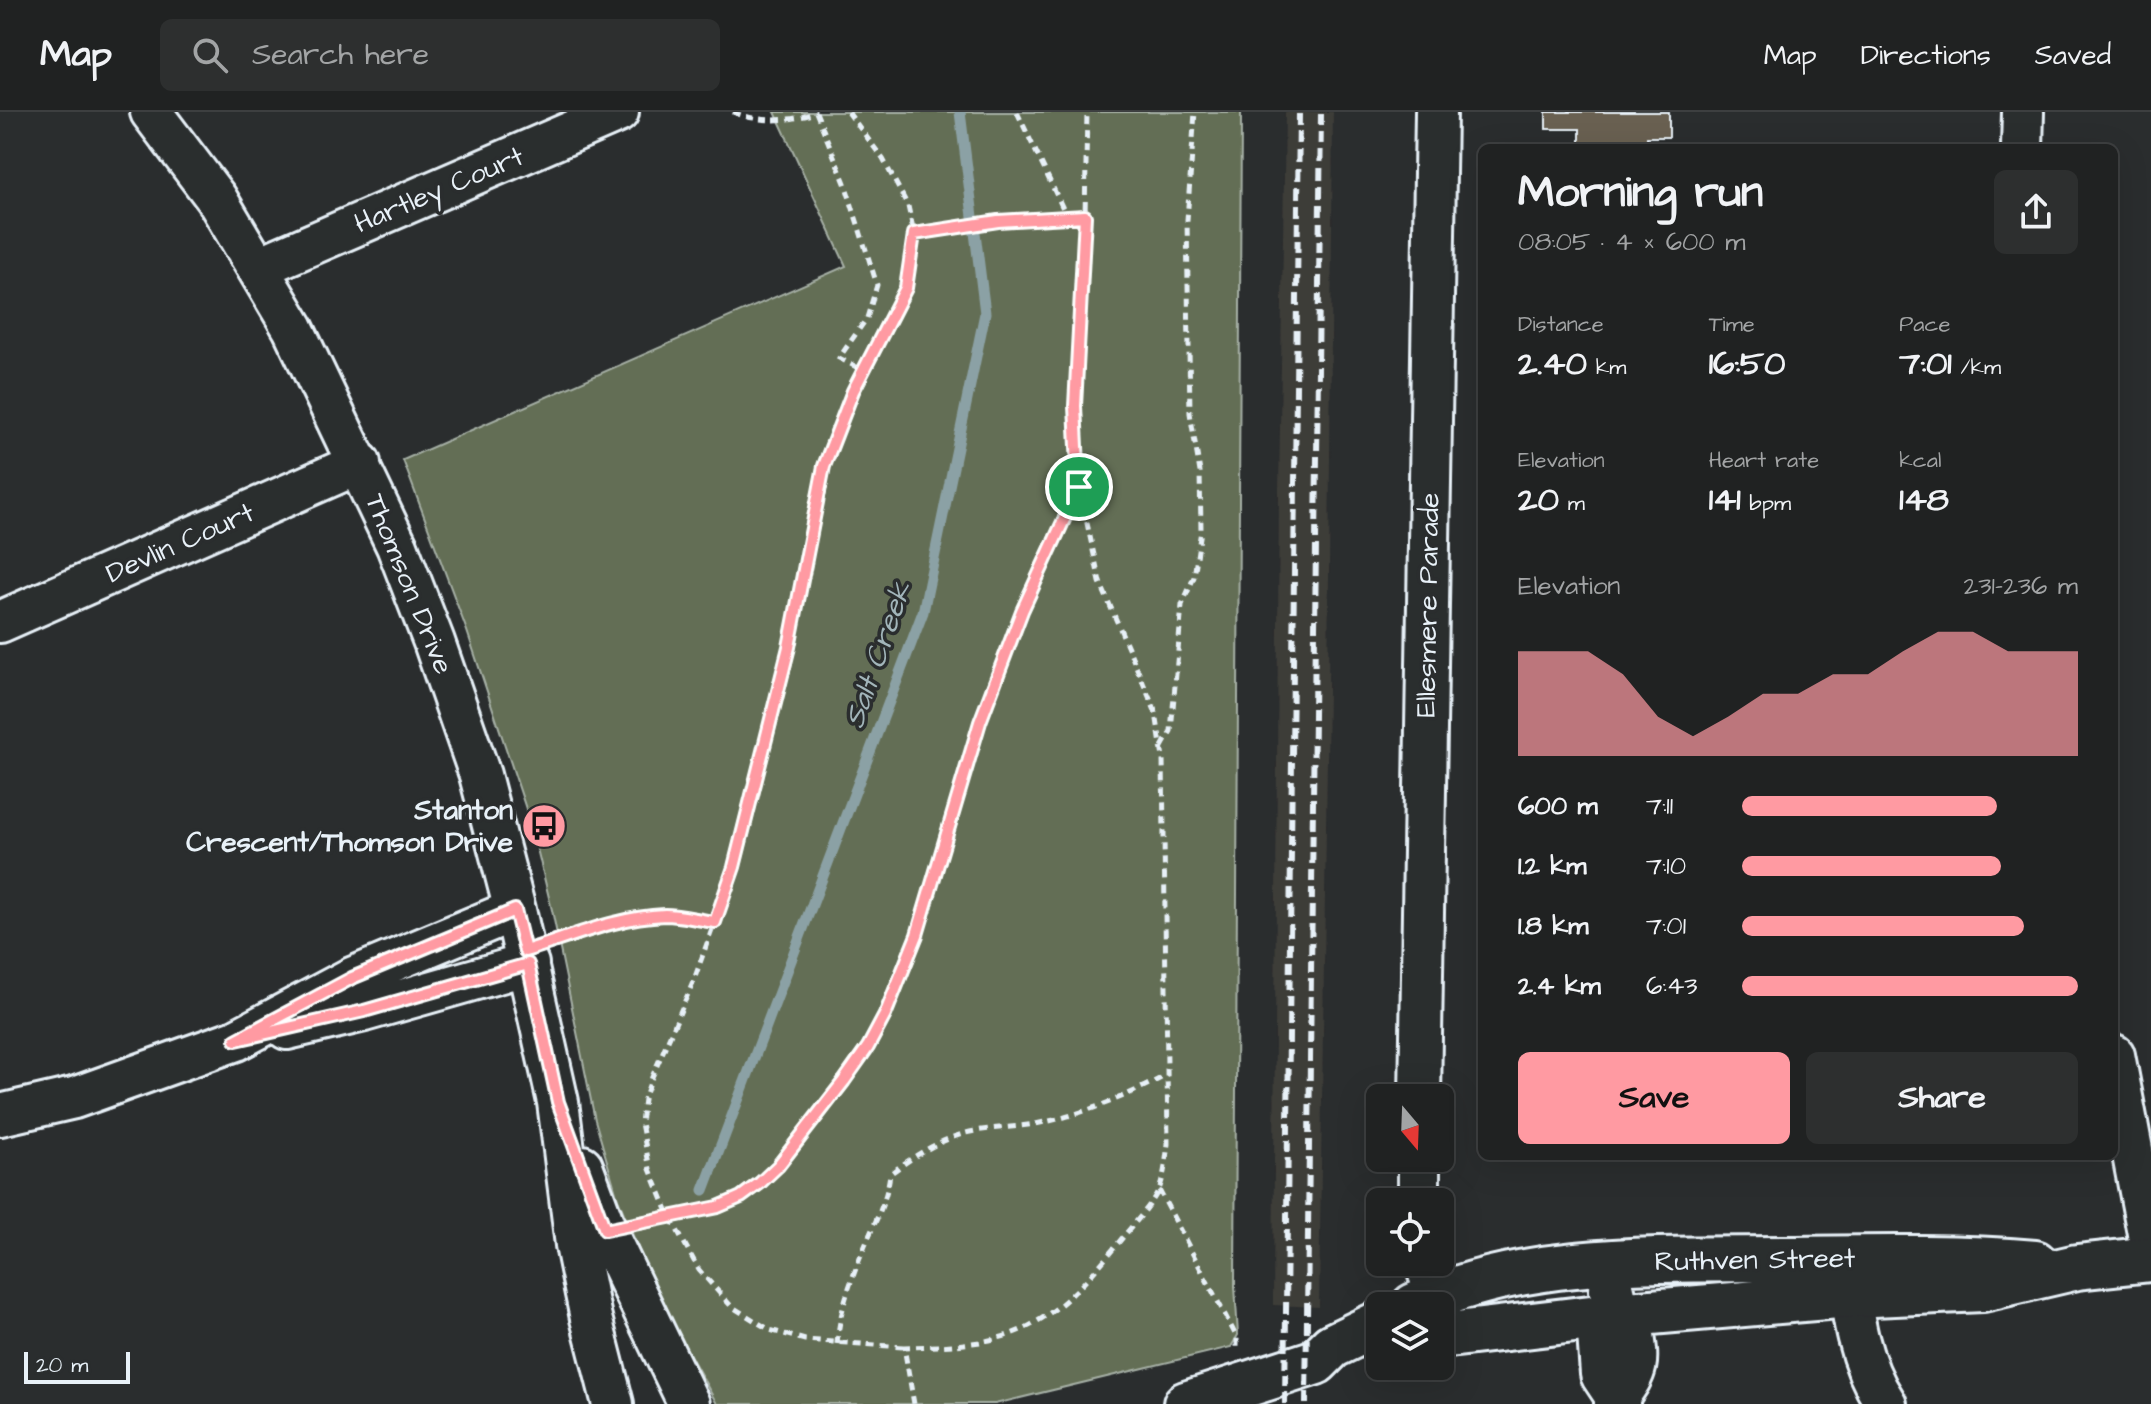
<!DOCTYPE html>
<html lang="en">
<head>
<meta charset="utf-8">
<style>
	body { margin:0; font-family:"Architects Daughter",sans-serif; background:#2d2f2f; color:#f1f3f6; height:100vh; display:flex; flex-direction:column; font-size:30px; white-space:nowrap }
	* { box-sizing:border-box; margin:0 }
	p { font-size:26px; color:#a2a4a5 }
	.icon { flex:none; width:44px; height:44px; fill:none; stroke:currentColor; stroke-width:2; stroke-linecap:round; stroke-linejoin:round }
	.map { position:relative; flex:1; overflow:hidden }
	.drawer { position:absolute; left:1478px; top:32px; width:640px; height:1016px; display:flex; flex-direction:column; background:#202222; border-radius:12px; box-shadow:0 8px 32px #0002,0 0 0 2px #3d3f40 }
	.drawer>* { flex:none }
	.needle { width:52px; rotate:161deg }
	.tools { position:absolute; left:1366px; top:972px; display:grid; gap:16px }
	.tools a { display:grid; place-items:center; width:88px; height:88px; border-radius:12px; background:#202222; box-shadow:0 8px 32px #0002,0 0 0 2px #3d3f40; font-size:40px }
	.scale { position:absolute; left:24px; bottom:20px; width:106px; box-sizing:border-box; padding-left:8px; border:4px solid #e8f1f8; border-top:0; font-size:22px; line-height:28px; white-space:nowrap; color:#e8f1f8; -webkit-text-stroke:6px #2a2d2e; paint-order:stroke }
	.pin { position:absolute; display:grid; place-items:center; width:68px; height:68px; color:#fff; margin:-34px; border:4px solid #fff; border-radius:50%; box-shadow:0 2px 8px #0007 }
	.round { display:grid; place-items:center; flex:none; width:84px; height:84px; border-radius:12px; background:#2d2f2f }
	.head { display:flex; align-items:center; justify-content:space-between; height:136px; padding:0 40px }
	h1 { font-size:44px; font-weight:800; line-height:60px }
	.metrics { display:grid; grid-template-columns:repeat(3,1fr); gap:12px; height:136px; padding:8px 40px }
	.metrics div { display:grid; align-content:center }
	.metrics b { font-size:34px; font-weight:800 }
	.metrics small { font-size:22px; font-weight:400 }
	.metrics p { font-size:22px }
	.chart { height:224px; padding:16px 40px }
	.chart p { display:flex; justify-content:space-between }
	.chart svg { width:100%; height:144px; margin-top:8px; fill:#ff9aa2; opacity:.7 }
	.cta { display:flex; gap:16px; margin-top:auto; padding:16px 40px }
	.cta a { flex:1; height:92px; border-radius:12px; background:#ff9aa2; color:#111; font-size:32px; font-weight:800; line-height:92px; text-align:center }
	.cta a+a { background:#2d2f2f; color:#f1f3f6 }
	ul { padding:0 40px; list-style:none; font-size:26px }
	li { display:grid; grid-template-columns:128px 96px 1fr; align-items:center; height:60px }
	li i { height:20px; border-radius:10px; background:#ff9aa2 }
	header { display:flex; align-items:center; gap:48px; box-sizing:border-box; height:112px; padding:0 40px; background:#202222; border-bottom:2px solid #3d3f40 }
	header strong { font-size:38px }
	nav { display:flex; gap:44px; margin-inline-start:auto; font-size:28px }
	.search { width:560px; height:72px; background:#2d2f2f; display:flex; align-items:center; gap:20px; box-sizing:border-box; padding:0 28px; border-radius:12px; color:#a2a4a5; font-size:30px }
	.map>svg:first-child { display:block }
	.built { fill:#3d3c38 }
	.green { fill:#646e54; stroke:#a6b0a6; stroke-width:2 }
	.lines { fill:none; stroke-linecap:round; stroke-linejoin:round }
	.stream { stroke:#8ba1a5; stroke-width:11 }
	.building { fill:#696051; stroke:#e8f1f8; stroke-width:2 }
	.minor-casing { stroke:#e8f1f8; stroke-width:46 }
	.tertiary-casing { stroke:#e8f1f8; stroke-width:50 }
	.path { stroke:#e8f1f8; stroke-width:5; stroke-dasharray:8 6; stroke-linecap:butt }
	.minor { stroke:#2a2d2e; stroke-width:40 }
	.tertiary { stroke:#2a2d2e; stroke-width:44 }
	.rail { stroke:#e8f1f8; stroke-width:6; stroke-dasharray:12 6; stroke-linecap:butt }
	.route-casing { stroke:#fff; stroke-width:16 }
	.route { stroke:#ff9aa2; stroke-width:10 }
	.labels { text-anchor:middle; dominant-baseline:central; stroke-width:7; stroke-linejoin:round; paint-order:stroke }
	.street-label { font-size:28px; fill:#e8f1f8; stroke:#2a2d2e }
	.poi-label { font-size:28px; font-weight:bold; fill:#e8f1f8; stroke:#2a2d2e; text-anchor:end }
	.water-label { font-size:30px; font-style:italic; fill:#a2b5ba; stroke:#2a2d2e }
</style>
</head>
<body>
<header>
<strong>Map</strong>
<div class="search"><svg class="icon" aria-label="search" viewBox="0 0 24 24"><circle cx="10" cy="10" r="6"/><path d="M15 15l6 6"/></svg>Search here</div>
<nav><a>Map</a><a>Directions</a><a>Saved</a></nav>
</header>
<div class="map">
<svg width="2151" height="1292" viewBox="0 0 2151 1292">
	<rect width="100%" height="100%" fill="#2a2d2e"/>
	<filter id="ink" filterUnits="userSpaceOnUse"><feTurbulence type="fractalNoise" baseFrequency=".0125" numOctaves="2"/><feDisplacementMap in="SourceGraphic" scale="16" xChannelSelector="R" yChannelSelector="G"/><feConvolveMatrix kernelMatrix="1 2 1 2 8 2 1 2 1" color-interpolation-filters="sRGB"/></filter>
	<g filter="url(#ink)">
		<path class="built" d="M1285 0H1333L1328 581 1319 1195 1273 1193V1185L1279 377Z"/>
		<path class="green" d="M775 0H1241L1235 1174 1238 1223 1231 1235 995 1292H717L659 1187 618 1087 595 1008 552 798 531 712 467 519 403 348 846 154Z"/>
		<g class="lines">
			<path class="stream" d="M704 1078 923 500 985 201 960 0"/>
		</g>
		<path class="building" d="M1546 0H1669V25H1647V35L1580 36V17H1546Z"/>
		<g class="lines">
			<g class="minor-casing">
				<path id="minor" d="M151 0 216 86 293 216 397 434 434 530 480 663 515 798 558 990 576 1133 591 1206 613 1292
					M2022 36 2023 0
					M259 155 618 0
					M0 510 360 351
					M287 917 364 899 528 852
					M2114 943 2151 1137
					M1420 986 1436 0
					M0 1003 74 986 236 928 352 866 515 798
					M582 1054 608 1124 689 1292
					M1419 1090V1046
					M1425 1150 1440 1194
					M1846 1150C1852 1201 1857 1248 1886 1292"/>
			</g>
			<g class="tertiary-casing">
				<path id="tertiary" d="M1612 1178 1616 1203 1631 1217C1636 1250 1638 1255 1617 1283
					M1414 1194C1525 1141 1666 1148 1786 1147 1869 1146 1952 1144 2035 1151
					M1616 1203 1600 1221 1603 1262 1617 1283V1292
					M1440 1224 1616 1203 1850 1183 1983 1177 2077 1155 2151 1147
					M1186 1292 1316 1250 1332 1234 1380 1211"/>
			</g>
			<path class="path" d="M733 0C759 11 791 10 817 0
				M816 0 845 71 877 173 867 206 839 246 864 259
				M848 0 883 47 908 94 914 122 906 176 853 279 824 354 789 535 734 755 694 868 652 965 644 987 641 1011 650 1057 670 1105 699 1158 731 1194 770 1218 805 1228 904 1235
				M1017 0 1067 105
				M914 122 998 109 1085 104
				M1162 635 1171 619 1182 493 1194 465 1201 418 1200 360 1190 301 1187 108 1195 0
				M560 829C594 817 633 801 671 804 685 805 700 808 715 810
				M1159 1078 1233 1218 1237 1226V1237
				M641 1111C699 1099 734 1097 778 1054L844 969 868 935 885 903 917 823 980 610 1022 499 1078 377
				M837 1232C840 1193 855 1158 870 1122 879 1102 887 1085 890 1062 912 1045 939 1028 966 1021 990 1015 1016 1016 1040 1011 1085 1002 1127 984 1167 963
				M914 1292 904 1235C938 1234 976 1234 1008 1223 1058 1206 1091 1164 1124 1124 1136 1109 1152 1093 1160 1075 1165 1061 1166 1046 1168 1032L1163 646 1156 601 1100 470 1079 375 1075 294 1085 104 1087 0"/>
			<use href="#minor" class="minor"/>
			<use href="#tertiary" class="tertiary"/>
			<path class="rail" d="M1285 1292 1299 0
				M1306 1292 1321 0"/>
		</g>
	</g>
	<g class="lines" filter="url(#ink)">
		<g class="route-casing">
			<path id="route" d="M1085 104 1075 294 1079 375 1022 499 980 610 917 823 885 903 868 935 844 969 778 1054 760 1071 741 1085 718 1095 605 1118 558 990 528 852 364 899 236 928 352 866 515 798 525 839C571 825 616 805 665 803 681 803 698 808 715 810L734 755 789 535 824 354 853 279 906 176 914 122 998 109Z"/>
		</g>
		<use href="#route" class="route"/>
	</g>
	<defs>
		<g id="bus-disc" transform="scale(2.3)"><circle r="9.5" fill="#ff9aa2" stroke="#2a2d2e"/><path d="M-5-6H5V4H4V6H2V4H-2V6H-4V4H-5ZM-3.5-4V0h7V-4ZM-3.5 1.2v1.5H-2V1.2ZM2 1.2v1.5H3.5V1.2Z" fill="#111"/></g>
	</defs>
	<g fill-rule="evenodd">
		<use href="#bus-disc" x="544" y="714"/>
	</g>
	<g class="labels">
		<g class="street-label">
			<text transform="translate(439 78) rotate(-23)">Hartley Court</text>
			<text transform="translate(180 431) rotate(-24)">Devlin Court</text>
			<text transform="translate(409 472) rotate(68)">Thomson Drive</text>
			<text transform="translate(1428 493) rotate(-89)">Ellesmere Parade</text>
			<text transform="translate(1755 1148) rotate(-1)">Ruthven Street</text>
		</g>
		<g class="poi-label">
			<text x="513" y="698">Stanton<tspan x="513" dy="32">Crescent/Thomson Drive</tspan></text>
		</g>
		<g class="water-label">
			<text transform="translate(878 543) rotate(-71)">Salt Creek</text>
		</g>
	</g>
</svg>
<div class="tools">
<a><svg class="needle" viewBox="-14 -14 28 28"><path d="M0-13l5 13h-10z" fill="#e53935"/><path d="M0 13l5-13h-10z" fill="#a2a4a5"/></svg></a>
<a><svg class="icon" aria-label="locate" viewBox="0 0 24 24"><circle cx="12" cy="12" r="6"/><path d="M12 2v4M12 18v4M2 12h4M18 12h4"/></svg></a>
<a><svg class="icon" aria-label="layers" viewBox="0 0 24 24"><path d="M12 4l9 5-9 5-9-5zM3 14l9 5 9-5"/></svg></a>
</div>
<div class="scale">20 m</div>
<div class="pin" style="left:1079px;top:375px;background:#1e9e55"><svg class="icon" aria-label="arrive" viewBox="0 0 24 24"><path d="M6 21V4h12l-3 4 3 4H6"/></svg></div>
<section class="drawer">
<div class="head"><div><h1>Morning run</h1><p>08:05 · 4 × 600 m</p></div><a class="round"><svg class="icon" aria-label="share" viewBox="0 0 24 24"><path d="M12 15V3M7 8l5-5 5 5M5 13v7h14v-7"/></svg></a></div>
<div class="metrics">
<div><p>Distance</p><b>2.40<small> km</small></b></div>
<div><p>Time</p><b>16:50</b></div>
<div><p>Pace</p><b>7:01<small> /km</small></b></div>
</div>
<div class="metrics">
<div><p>Elevation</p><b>20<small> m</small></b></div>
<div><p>Heart rate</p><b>141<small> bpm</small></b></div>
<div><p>kcal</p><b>148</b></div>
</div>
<div class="chart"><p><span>Elevation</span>231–236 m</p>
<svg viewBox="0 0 160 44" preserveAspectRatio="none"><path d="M0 44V12L10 12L20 12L30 19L40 32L50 38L60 32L70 25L80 25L90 19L100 19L110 12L120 6L130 6L140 12L150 12L160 12V44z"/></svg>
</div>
<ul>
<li><b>600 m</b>7:11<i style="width:76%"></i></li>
<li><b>1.2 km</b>7:10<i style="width:77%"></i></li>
<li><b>1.8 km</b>7:01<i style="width:84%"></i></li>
<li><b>2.4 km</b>6:43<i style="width:100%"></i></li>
</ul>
<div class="cta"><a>Save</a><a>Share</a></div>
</section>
</div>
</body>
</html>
